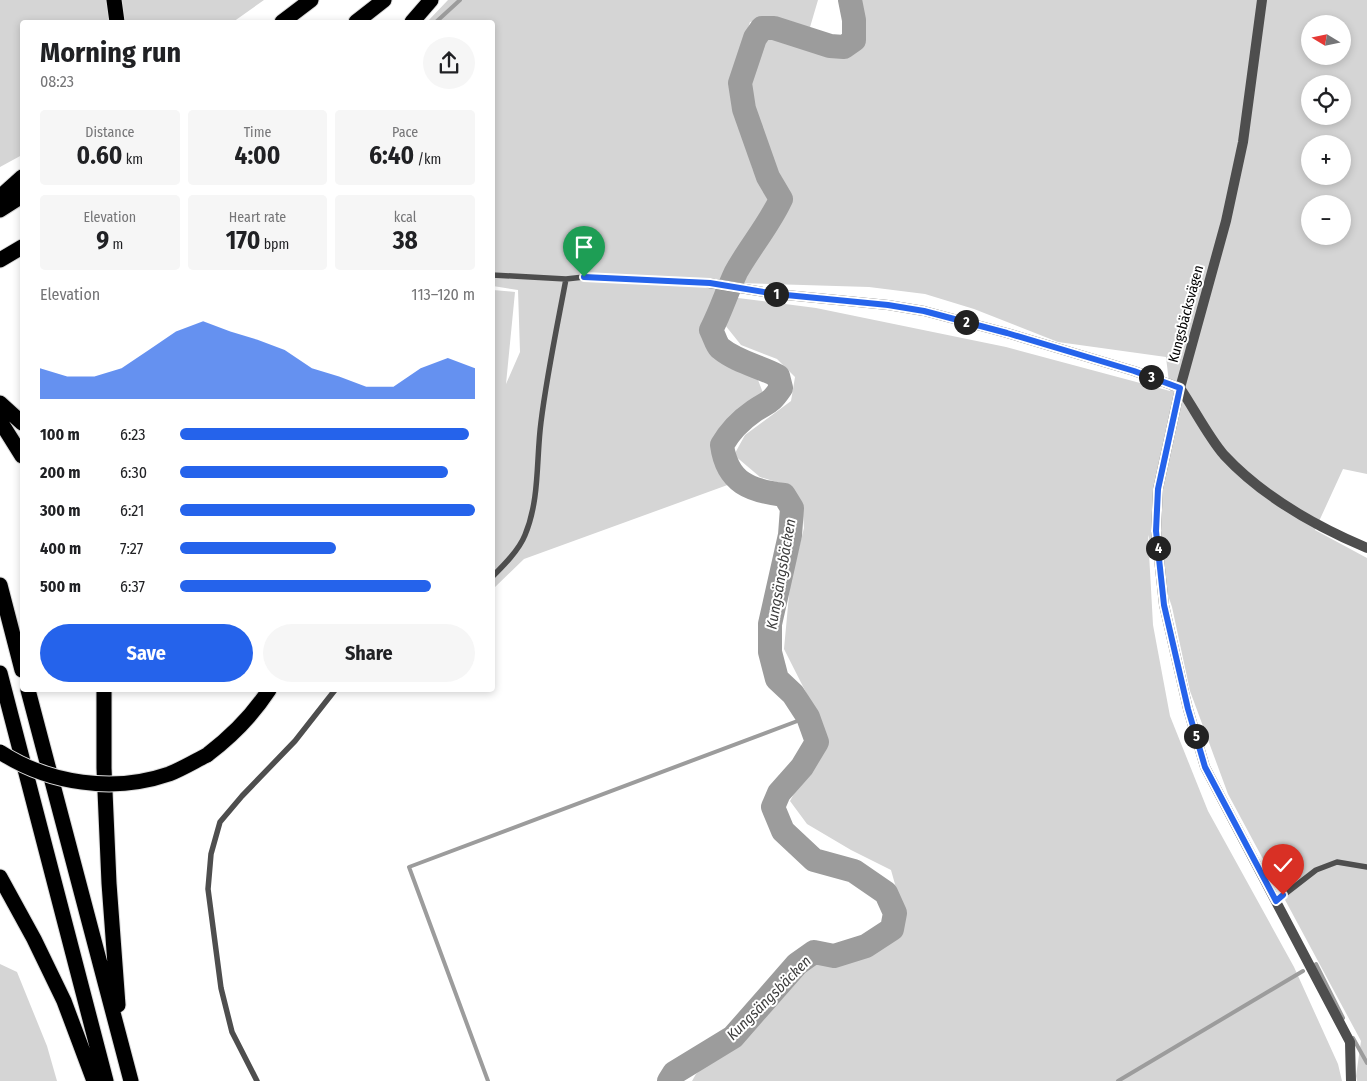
<!DOCTYPE html>
<html lang="en">
<head>
<meta charset="utf-8">
<style>
	body { margin:0; font-family:"Fira Sans Condensed",sans-serif; background:#f6f6f6; color:#202124; height:100vh; display:flex; flex-direction:column; font-size:19px; white-space:nowrap }
	* { box-sizing:border-box; margin:0 }
	p { font-size:16px; color:#757577 }
	.icon { flex:none; width:28px; height:28px; fill:none; stroke:currentColor; stroke-width:2; stroke-linecap:round; stroke-linejoin:round }
	.map { position:relative; flex:1; overflow:hidden }
	.side { position:absolute; left:20px; top:20px; width:475px; height:672px; display:flex; flex-direction:column; background:#fff; border-radius:5px; box-shadow:0 2px 8px #0003 }
	.side>* { flex:none }
	.needle { width:32px; rotate:280deg }
	.buttons { position:absolute; left:1301px; top:15px; display:grid; gap:10px }
	.buttons a { display:grid; place-items:center; width:50px; height:50px; border-radius:50%; background:#fff; box-shadow:0 2px 8px #0003; font-size:25px }
	.pin { position:absolute; display:grid; place-items:center; width:42px; height:42px; color:#fff; margin:-51px -21px; border-radius:50% 50% 50% 0; rotate:-45deg; box-shadow:0 0 5px #0007 }
	.pin .icon { rotate:45deg }
	.km { position:absolute; width:25px; height:25px; margin:-12px; border-radius:50%; background:#222; color:#fff; font-size:14px; line-height:25px; text-align:center }
	.round { display:grid; place-items:center; flex:none; width:52px; height:52px; border-radius:26px; background:#f6f6f6 }
	.overview { display:flex; align-items:center; justify-content:space-between; height:85px; padding:0 20px }
	h1 { font-size:28px; font-weight:700; line-height:38px }
	.figures { display:grid; grid-template-columns:repeat(3,1fr); gap:8px; height:85px; padding:5px 20px }
	.figures div { display:grid; align-content:center; border-radius:5px; background:#f6f6f6; text-align:center }
	.figures b { font-size:25px; font-weight:700 }
	.figures small { font-size:14px; font-weight:400 }
	.figures p { font-size:14px }
	.chart { height:140px; padding:10px 20px }
	.chart p { display:flex; justify-content:space-between }
	.chart svg { width:100%; height:90px; margin-top:5px; fill:#2563eb; opacity:.7 }
	.cta { display:flex; gap:10px; margin-top:auto; padding:10px 20px }
	.cta a { flex:1; height:58px; border-radius:30px; background:#2563eb; color:#fff; font-size:20px; font-weight:700; line-height:58px; text-align:center }
	.cta a+a { background:#f6f6f6; color:#202124 }
	ul { padding:0 20px; list-style:none; font-size:16px }
	li { display:grid; grid-template-columns:80px 60px 1fr; align-items:center; height:38px }
	li i { height:12px; border-radius:6px; background:#2563eb }
	.map>svg:first-child { display:block }
	.green { fill:#d5d5d5; fill-rule:evenodd }
	.lines { fill:none; stroke-linecap:round; stroke-linejoin:round }
	.stream { stroke:#9c9c9c; stroke-width:4 }
	.river { stroke:#9c9c9c; stroke-width:24 }
	.motorway-casing { stroke:#dbdbdb; stroke-width:17 }
	.service { stroke:#4e4e4e; stroke-width:5.5 }
	.minor { stroke:#4e4e4e; stroke-width:10 }
	.tertiary { stroke:#4e4e4e; stroke-width:10 }
	.motorway { stroke:#000; stroke-width:15 }
	.motorway-bridge-casing { stroke:#dbdbdb; stroke-width:17; stroke-linecap:butt }
	.motorway-bridge { stroke:#000; stroke-width:15 }
	.route-casing { stroke:#fff; stroke-width:10 }
	.route { stroke:#2563eb; stroke-width:6 }
	.labels { text-anchor:middle; dominant-baseline:central; stroke-width:4; stroke-linejoin:round; paint-order:stroke }
	.street-label { font-size:14px; fill:#000; stroke:#fff }
	.water-label { font-size:15px; font-style:italic; fill:#3d3d3d; stroke:#fff }
</style>
</head>
<body>
<div class="map">
<svg width="1367" height="1081" viewBox="0 0 1367 1081">
	<rect width="100%" height="100%" fill="#fff"/>
	<path class="green" d="M0 0H264L233 22H22V155L0 167Z
		M448 0H818L808 34 799 27 770 18 750 22 731 80 735 111 753 170 771 197 744 251 725 277 716 303 704 326 710 346 731 365 755 372 763 393C737 408 724 420 711 447L717 464 733 483 524 559 493 589V290L515 292 506 384 520 352 518 290 493 286 492 22H427Z
		M856 0H1367V474L1343 469 1315 530 1367 558V1081H1357L1356 1076 1361 1041 1228 794 1190 691 1172 607 1148 535 1153 625 1170 716 1208 811 1294 967 1338 1064 1342 1081H692L696 1074 730 1044 801 965 860 953 899 934 900 902 891 870 851 850 807 824 790 801 810 765 823 726 784 649 790 584 804 528 802 502 789 486 760 477 734 455 745 435 791 401 795 377 777 359 741 345 725 325 730 297 816 308 1006 347 1170 391 1166 357 1058 342 974 309 925 294 869 287 736 283 749 256 782 211 789 196 765 160 747 100 744 77 757 44 767 32 782 35 810 47 845 56 858 44 860 19ZM1310 24H1342V56H1310ZM1310 84H1342V116H1310ZM1310 144H1342V176H1310ZM1310 204H1342V236H1310Z
		M0 964 17 972 47 1046 57 1081H0Z"/>
	<g class="lines">
		<path class="stream" d="M436 22 460 0
			M1316 964 1343 1018
			M1353 1038 1367 1063
			M488 1081 409 867 808 717
			M1118 1081 1303 971"/>
		<path class="river" d="M669 1081 674 1073 733 1037 797 964 814 952 834 956 866 946 892 929 895 913 886 893 854 871 814 860 783 831 773 807 779 793 802 767 817 742 808 717 793 694 777 679 770 652V624L790 535 792 508 784 495C751 491 727 483 722 445 730 431 741 420 754 411 769 401 770 404 781 388L778 376C759 366 737 362 720 348 716 344 714 335 711 330 721 311 727 291 736 272 750 247 769 225 781 199L768 177 744 109 740 83 755 38 762 28H774L830 46 844 47 854 40V20L850 0"/>
		<g class="motorway-casing">
			<path id="motorway" d="M114 0 117 22
				M282 22 311 0
				M356 22 384 0
				M412 22 431 0
				M0 197 22 177
				M0 210 22 196
				M0 260 22 247
				M0 403 22 423
				M0 421 22 456
				M0 585 22 670
				M0 673 106 1081
				M28 690 131 1081
				M104 690V768L109 883 118 1005
				M207 755C232 736 252 716 269 690
				M0 877 34 939 64 1001 94 1081"/>
		</g>
		<path class="service" d="M492 275 566 279
			M492 577C504 565 519 550 525 535 540 499 536 460 541 422 547 374 557 327 566 279L584 277 709 283
			M1276 901 1316 870 1337 862 1367 867
			M257 1081 232 1032 221 988 208 889 211 854 220 822 242 796 295 741 335 690"/>
		<path class="minor" d="M709 283 776 294 888 305 924 311 1007 333 1134 371 1180 388 1158 489 1156 531 1164 605 1188 709 1205 767 1350 1042 1351 1081"/>
		<path class="tertiary" d="M1262 0 1243 142 1226 221 1180 388C1193 407 1209 438 1224 455 1263 497 1315 526 1367 548"/>
		<use href="#motorway" class="motorway"/>
		<g class="motorway-bridge-casing">
			<path id="motorway-bridge" d="M0 752C49 784 114 793 169 774 182 769 195 761 207 755"/>
		</g>
		<use href="#motorway-bridge" class="motorway-bridge"/>
	</g>
	<g class="lines">
		<g class="route-casing">
			<path id="route" d="M584 277 710 283 776 294 888 305 924 311 1007 333 1134 371 1180 388 1158 489 1156 531 1164 605 1188 709 1205 767 1276 901 1283 895"/>
		</g>
		<use href="#route" class="route"/>
	</g>
	<g class="labels">
		<g class="street-label">
			<text transform="translate(1186 314) rotate(-75)">Kungsbäcksvägen</text>
		</g>
		<g class="water-label">
			<text transform="translate(781 574) rotate(-80)">Kungsängsbäcken</text>
			<text transform="translate(769 998) rotate(-45)">Kungsängsbäcken</text>
		</g>
	</g>
</svg>
<div class="buttons">
<a><svg class="needle" viewBox="-14 -14 28 28"><path d="M0-13l5 13h-10z" fill="#e53935"/><path d="M0 13l5-13h-10z" fill="#757577"/></svg></a>
<a><svg class="icon" aria-label="locate" viewBox="0 0 24 24"><circle cx="12" cy="12" r="6"/><path d="M12 2v4M12 18v4M2 12h4M18 12h4"/></svg></a>
<a>+</a>
<a>−</a>
</div>
<div class="pin" style="left:584px;top:277px;background:#1e9e55"><svg class="icon" aria-label="arrive" viewBox="0 0 24 24"><path d="M6 21V4h12l-3 4 3 4H6"/></svg></div>
<div class="pin" style="left:1283px;top:895px;background:#d93025"><svg class="icon" aria-label="check" viewBox="0 0 24 24"><path d="M5 12l5 5 9-10"/></svg></div>
<b class="km" style="left:776px;top:294px">1</b>
<b class="km" style="left:966px;top:322px">2</b>
<b class="km" style="left:1151px;top:377px">3</b>
<b class="km" style="left:1158px;top:548px">4</b>
<b class="km" style="left:1196px;top:736px">5</b>
<section class="side">
<div class="overview"><div><h1>Morning run</h1><p>08:23</p></div><a class="round"><svg class="icon" aria-label="share" viewBox="0 0 24 24"><path d="M12 15V3M7 8l5-5 5 5M5 13v7h14v-7"/></svg></a></div>
<div class="figures">
<div><p>Distance</p><b>0.60<small> km</small></b></div>
<div><p>Time</p><b>4:00</b></div>
<div><p>Pace</p><b>6:40<small> /km</small></b></div>
</div>
<div class="figures">
<div><p>Elevation</p><b>9<small> m</small></b></div>
<div><p>Heart rate</p><b>170<small> bpm</small></b></div>
<div><p>kcal</p><b>38</b></div>
</div>
<div class="chart"><p><span>Elevation</span>113–120 m</p>
<svg viewBox="0 0 160 44" preserveAspectRatio="none"><path d="M0 44V29L10 33L20 33L30 29L40 20L50 11L60 6L70 11L80 15L90 20L100 29L110 33L120 38L130 38L140 29L150 24L160 29V44z"/></svg>
</div>
<ul>
<li><b>100 m</b>6:23<i style="width:98%"></i></li>
<li><b>200 m</b>6:30<i style="width:91%"></i></li>
<li><b>300 m</b>6:21<i style="width:100%"></i></li>
<li><b>400 m</b>7:27<i style="width:53%"></i></li>
<li><b>500 m</b>6:37<i style="width:85%"></i></li>
</ul>
<div class="cta"><a>Save</a><a>Share</a></div>
</section>
</div>
</body>
</html>
